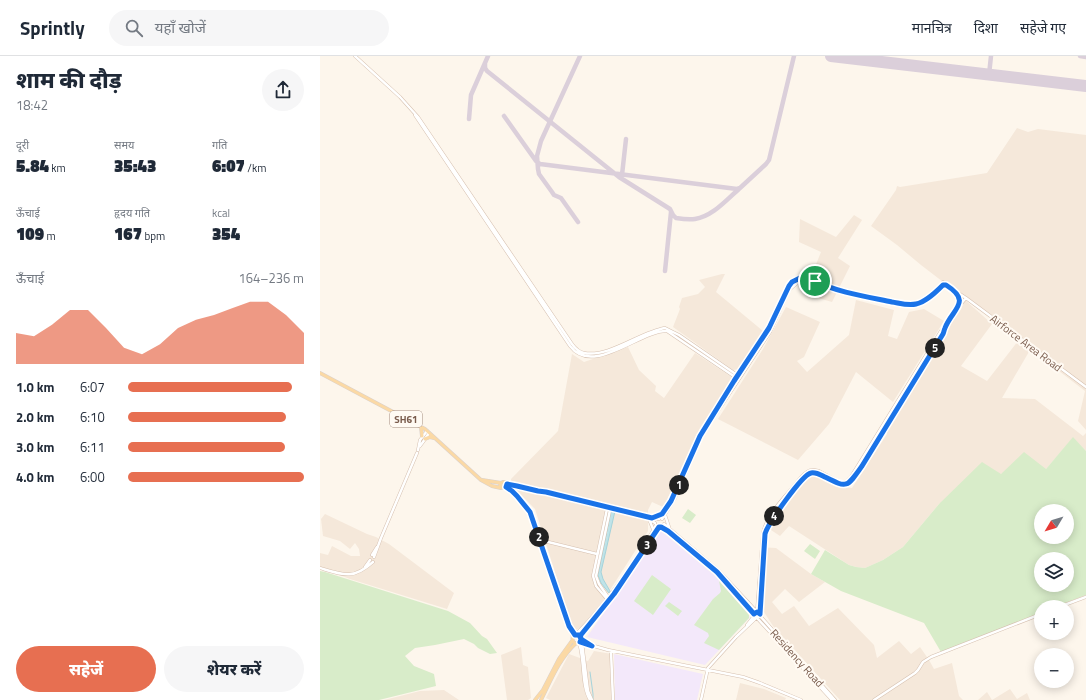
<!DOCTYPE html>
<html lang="hi">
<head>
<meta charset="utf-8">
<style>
	body { margin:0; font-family:"Titillium Web","Noto Sans Devanagari",sans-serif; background:#f6f6f7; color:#1f2937; height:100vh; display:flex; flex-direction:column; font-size:15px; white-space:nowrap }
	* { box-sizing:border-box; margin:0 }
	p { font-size:13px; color:#747a83 }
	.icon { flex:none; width:22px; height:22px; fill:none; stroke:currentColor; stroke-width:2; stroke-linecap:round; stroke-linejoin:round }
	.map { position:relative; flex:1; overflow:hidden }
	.side { display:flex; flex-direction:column; background:#fff; width:320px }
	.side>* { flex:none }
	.needle { width:26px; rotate:232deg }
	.buttons { position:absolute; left:714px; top:448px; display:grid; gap:8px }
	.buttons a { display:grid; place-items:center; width:40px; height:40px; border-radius:50%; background:#fff; box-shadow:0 2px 10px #0003; font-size:20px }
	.pin { position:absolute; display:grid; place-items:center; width:34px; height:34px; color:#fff; margin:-17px; border:2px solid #fff; border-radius:50%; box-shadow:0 1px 4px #0007 }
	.km { position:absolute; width:20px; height:20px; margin:-10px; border-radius:50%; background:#222; color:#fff; font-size:11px; line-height:20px; text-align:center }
	.round { display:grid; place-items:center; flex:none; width:42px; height:42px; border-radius:21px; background:#f6f6f7 }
	.head { display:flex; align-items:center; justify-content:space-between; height:68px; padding:0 16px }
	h1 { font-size:22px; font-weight:800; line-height:30px }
	.stats { display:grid; grid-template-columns:repeat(3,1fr); gap:6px; height:68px; padding:4px 16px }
	.stats div { display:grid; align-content:center }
	.stats b { font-size:17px; font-weight:800 }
	.stats small { font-size:11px; font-weight:400 }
	.stats p { font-size:11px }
	.chart { height:112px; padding:8px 16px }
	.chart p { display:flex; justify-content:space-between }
	.chart svg { width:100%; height:72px; margin-top:4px; fill:#e76f51; opacity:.7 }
	.button { display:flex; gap:8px; margin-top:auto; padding:8px 16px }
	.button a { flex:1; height:46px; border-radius:24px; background:#e76f51; color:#fff; font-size:16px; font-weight:800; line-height:46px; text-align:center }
	.button a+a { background:#f6f6f7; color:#1f2937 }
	ul { padding:0 16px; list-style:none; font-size:13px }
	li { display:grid; grid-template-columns:64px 48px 1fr; align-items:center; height:30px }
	li i { height:10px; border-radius:5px; background:#e76f51 }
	header { display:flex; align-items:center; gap:24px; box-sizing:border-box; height:56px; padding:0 20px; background:#fff; border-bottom:1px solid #e0e1e3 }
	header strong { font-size:19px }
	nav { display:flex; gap:22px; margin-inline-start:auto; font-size:14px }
	.search { width:280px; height:36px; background:#f6f6f7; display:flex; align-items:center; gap:10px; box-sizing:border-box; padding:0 14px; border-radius:22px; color:#747a83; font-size:15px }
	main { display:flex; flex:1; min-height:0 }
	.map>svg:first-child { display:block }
	.residential { fill:#f5e8da }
	.education { fill:#f3e8fa }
	.green { fill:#d8ecc9; fill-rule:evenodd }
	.water { fill:#bfe3e8; stroke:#a5d3da }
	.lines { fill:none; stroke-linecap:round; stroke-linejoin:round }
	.stream { stroke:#a5d3da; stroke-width:1 }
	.taxiway { stroke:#dbcfda; stroke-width:4.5 }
	.runway { stroke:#dbcfda; stroke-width:12 }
	.secondary-casing { stroke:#d6c0b0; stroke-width:3.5 }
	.primary-casing { stroke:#dad1cd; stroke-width:4 }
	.secondary { stroke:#fff; stroke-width:2.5 }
	.primary { stroke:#fbd9a5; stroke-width:3 }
	.route-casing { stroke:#fff; stroke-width:8 }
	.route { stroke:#1a73e8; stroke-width:5 }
	.labels { text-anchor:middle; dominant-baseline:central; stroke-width:4; stroke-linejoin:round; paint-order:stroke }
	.shield { fill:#fffaf3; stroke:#a28b7f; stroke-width:1 }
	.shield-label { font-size:10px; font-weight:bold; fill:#7a5c4d }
	.street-label { font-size:11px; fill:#7a5c4d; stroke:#fffaf3 }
</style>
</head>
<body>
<header>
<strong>Sprintly</strong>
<div class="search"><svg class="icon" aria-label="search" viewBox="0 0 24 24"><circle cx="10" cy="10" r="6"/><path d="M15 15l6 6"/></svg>यहाँ खोजें</div>
<nav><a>मानचित्र</a><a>दिशा</a><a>सहेजे गए</a></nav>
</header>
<main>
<section class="side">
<div class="head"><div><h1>शाम की दौड़</h1><p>18:42</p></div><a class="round"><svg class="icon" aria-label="share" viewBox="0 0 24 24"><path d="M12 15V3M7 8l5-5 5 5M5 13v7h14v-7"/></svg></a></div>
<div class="stats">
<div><p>दूरी</p><b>5.84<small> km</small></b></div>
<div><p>समय</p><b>35:43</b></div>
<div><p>गति</p><b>6:07<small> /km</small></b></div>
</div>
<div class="stats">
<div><p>ऊँचाई</p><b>109<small> m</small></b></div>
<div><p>हृदय गति</p><b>167<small> bpm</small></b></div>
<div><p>kcal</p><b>354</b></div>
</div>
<div class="chart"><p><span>ऊँचाई</span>164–236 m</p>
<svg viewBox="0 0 160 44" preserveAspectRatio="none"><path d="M0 44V25L10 27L20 20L30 11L40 11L50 22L60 34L70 38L80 32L90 22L100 17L110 14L120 10L130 6L140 6L150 14L160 25V44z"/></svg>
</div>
<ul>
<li><b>1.0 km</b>6:07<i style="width:93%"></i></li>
<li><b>2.0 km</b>6:10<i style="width:90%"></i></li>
<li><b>3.0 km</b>6:11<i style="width:89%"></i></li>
<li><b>4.0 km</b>6:00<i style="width:100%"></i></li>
</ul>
<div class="button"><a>सहेजें</a><a>शेयर करें</a></div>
</section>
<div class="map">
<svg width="766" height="644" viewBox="0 0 766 644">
	<rect width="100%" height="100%" fill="#fdf6ec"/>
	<path class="residential" d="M697 72 708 76 718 73 766 79V374L758 365 765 335 601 209 577 189 551 170 576 134 577 130 580 131 667 117Z
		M534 159 542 164 518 202 530 210 512 246 498 242 481 235 493 216 501 196 479 186 480 163 516 181Z
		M402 218H405L396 236 443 275 420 313 413 314 353 271 360 253 359 251 362 242 378 238 385 231 379 224Z
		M644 243 672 268 641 310 667 325 698 285 710 294 682 342 715 343 763 380 766 377V395L753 382 726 413 680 418 619 448 583 491 563 504 545 512 536 511 529 509 469 470 460 480 448 472 481 426 489 418 493 417 523 431 532 432 567 378V371L627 274 628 269Z
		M536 244 574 254 568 280 577 283 589 256 604 253 624 265 573 346 536 316 509 368 478 404 398 363 443 293 466 251 500 266 484 301 477 305 487 316 529 279Z
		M308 291 319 314 336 330 335 335 344 342 375 297 413 322 380 372 358 423 343 451 332 446 328 454V475L279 551 261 571 256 574 252 570 215 453 198 436 191 431V423L238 375 252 298 264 306Z
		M5 458 47 478 56 481 69 488 134 537 127 553 30 523 0 511V497L8 499 12 490 31 500H40L39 493 35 487 30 493 20 485 3 480 1 463Z
		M440 491 456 492 491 518 505 526 479 546 465 533 452 546 462 558 474 550 489 570 518 552 554 589 557 602 579 585 591 598 600 591 609 604 614 613 632 607 639 640 643 644H520L453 570 444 556 437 551Z
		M201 591 203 609 208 611 211 642 208 644H187L181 599Z
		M274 595 292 598 294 644H230L226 642 249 598 268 605Z
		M420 627 444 633 466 642 465 644H416Z
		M690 633 697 643 707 637 710 644H658L667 636 672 644Z
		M124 634 139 644H64L100 635Z"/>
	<path class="education" d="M341 475 394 519 430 561 385 609 267 581Z
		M294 598 383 618 377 644H295Z"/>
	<path class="green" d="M753 381 766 395V539L735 551H721V557L621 596 604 567 521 535 491 518 505 494 529 509 536 511 545 512 563 504 583 491 619 448 662 406 681 418 704 396 726 413ZM721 455H747V481H721ZM721 503H747V529H721Z
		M368 453 376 459 370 467 362 462Z
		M490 488 500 495 495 503 484 495Z
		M0 515 5 516 128 555 150 567 162 580 167 583 177 597 170 598 158 592 154 588 144 583 115 589 95 592 85 600 94 610 114 618 116 630 59 644H0Z
		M332 519 351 533 333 559 314 545Z
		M399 525 429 559V562L399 594 384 587 389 580 388 577 374 569 393 543 400 537 401 535Z
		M349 546 362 555 358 560 345 550Z"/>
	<path class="water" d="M291 454 295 455 281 516 283 523 290 535 289 537 281 527 278 519Z"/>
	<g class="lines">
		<path class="stream" d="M270 616 273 638V643"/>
		<path class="taxiway" d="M760 0 766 1
			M165 8V12L167 15 299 121 350 153 353 159 356 162C362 163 369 164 375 163 393 160 406 144 419 133
			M669 19 671 0
			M184 60 216 105 220 108 417 133 420 132 446 108 449 104 474 0
			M149 63 151 39 168 0
			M302 119 306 83
			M258 166 241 142 234 139 232 136 219 118 218 113 217 100 221 85 260 0
			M345 215 351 156"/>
		<path class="runway" d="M511 0 766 30"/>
		<g class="secondary-casing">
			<path id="secondary" d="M35 0 80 41 98 61 252 288C255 292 259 296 264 297 289 302 320 276 345 272L359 279 420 321
				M95 59 250 290C273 321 320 274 347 275L418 323
				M481 222 483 221 496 225
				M485 225C496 226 507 230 518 234 535 239 554 242 572 246 580 247 590 251 599 247 609 243 615 235 622 228
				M623 226 622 228 623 229H626L646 242 766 331
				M635 236 638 240 639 247
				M100 390 103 386 109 377
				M98 394 100 384 107 375
				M187 428 197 430 251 444 297 455 329 463 335 467
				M220 435 244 440 337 463
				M345 459 349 471
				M329 463 333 473
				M339 463 353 442 376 390 386 369 419 318 449 272 467 233 472 226 481 222
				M342 463 355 442 382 379 450 276 469 234 476 228 481 224 484 225 485 222
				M344 468 399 515 437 556
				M341 471 348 475 397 516 432 554 435 561H438L440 559 445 478C448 467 482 419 491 417 495 416 499 418 503 420 526 432 527 433 542 410L623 278 625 271
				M220 484 277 498
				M52 499 57 491
				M54 501 61 482 97 397
				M45 511 50 504
				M0 512C23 519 33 524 53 506
				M287 543 276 530 273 520 287 453 289 450 290 454 276 520 279 528 288 541
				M739 551 766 541
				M437 556 443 477C447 459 462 444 474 430 478 425 482 419 487 416 491 413 495 414 499 415L521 427 526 426 531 421 621 275 625 271 638 251 646 242
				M440 560 515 644
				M437 562 512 644
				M427 569 434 560
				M256 578C276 559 293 536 308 514 318 499 328 485 336 469
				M260 580 294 538 339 471
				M261 583 268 588
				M260 586 288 594 423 621 440 627 481 644
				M259 587C265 604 261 629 270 644
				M262 587 268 635 272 644
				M291 595 293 644
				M381 644 388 612 416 581 436 562
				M554 644 595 617 598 614 603 606 611 601 721 558"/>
		</g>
		<g class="primary-casing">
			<path id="primary" d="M0 317 105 373 161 424 172 430 181 432
				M101 371 102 380
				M105 383 110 381 114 382
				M162 424 181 427
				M186 431 187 428 185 426H183L181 427 180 430 184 432 186 431C196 436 205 447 210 456L253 581
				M252.5 583a4.5 4.5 0 1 1 9 0a4.5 4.5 0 1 1-9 0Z
				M215 644 223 634 239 603 252 585
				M221 644C231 624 239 603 256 587"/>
		</g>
		<use href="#secondary" class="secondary"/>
		<use href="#primary" class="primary"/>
	</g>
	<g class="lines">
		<g class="route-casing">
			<path id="route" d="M495 225 482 221 472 226 469 230 449 272 414 325 380 380 351 445 342 458 332 462 226 436 218 435 197 430 187 428 186 431 192 435 197 440 210 456 249 570 255 579H259L261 583 272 590 260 586C261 584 262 582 260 580L294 538 339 471H341L348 475 397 516 434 558 437 556 440 558 445 478C448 467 482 419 491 417 495 416 499 418 503 420 527 432 526 433 542 410L623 278C624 276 624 274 625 272 632 253 653 246 626 229H623C616 236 606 246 596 248 588 250 579 247 572 246 548 241 516 236 495 225"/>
		</g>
		<use href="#route" class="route"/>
	</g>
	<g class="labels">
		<rect class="shield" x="70" y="355" width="32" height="16" rx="3"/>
		<g class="shield-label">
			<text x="86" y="363">SH61</text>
		</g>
		<g class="street-label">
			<text transform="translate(706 287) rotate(37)">Airforce Area Road</text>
			<text transform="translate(477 602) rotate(48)">Residency Road</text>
		</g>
	</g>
</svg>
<div class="buttons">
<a><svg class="needle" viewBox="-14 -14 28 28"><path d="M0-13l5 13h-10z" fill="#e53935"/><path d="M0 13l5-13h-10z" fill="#747a83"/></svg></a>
<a><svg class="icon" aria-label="layers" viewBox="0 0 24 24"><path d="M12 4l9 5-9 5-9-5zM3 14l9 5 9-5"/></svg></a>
<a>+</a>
<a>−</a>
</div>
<div class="pin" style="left:495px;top:225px;background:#1e9e55"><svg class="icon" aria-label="arrive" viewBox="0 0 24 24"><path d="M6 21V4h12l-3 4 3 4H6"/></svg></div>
<b class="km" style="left:359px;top:429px">1</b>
<b class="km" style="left:219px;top:481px">2</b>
<b class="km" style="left:327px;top:489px">3</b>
<b class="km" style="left:454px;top:460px">4</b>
<b class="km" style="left:615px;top:292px">5</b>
</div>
</main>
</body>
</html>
